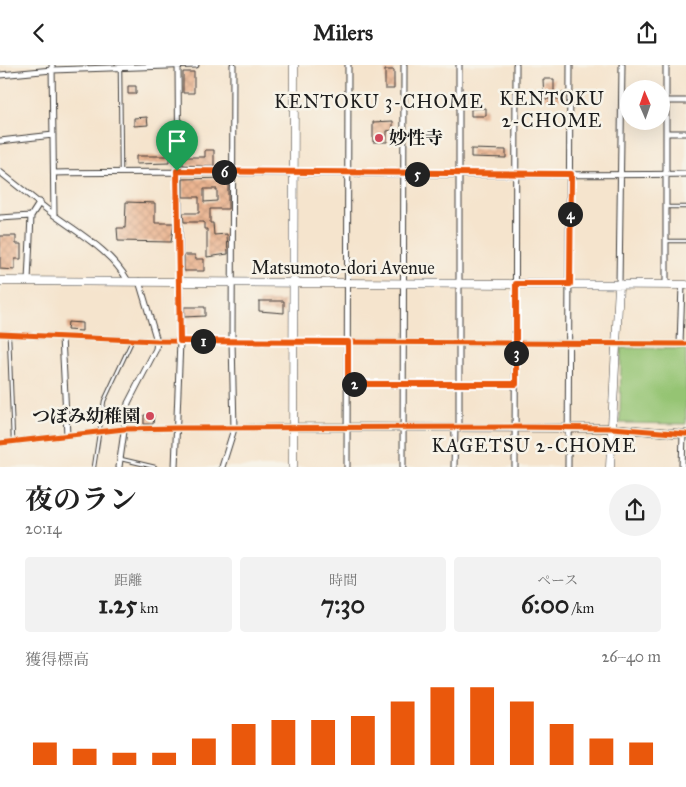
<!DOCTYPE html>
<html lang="ja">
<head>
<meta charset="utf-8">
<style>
	body { margin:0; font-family:"IM FELL Great Primer","Noto Serif JP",serif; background:#f2f2f2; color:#222; height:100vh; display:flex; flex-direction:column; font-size:19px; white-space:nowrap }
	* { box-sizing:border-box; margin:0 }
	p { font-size:16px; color:#767676 }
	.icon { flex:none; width:28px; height:28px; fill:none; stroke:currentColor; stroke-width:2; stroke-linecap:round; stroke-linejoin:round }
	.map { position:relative; height:402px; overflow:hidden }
	.details { display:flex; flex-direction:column; background:#fff; flex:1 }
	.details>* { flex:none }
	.needle { width:32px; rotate:358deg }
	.controls { position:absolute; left:620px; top:15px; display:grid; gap:10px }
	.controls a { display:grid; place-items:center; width:50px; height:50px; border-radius:50%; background:#fff; box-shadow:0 5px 20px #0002; font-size:25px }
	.pin { position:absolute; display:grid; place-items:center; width:42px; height:42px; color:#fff; margin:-51px -21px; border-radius:50% 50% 50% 0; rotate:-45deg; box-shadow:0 0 5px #0007 }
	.pin .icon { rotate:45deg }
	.km { position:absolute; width:25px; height:25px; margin:-12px; border-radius:50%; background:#222; color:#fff; font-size:14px; line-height:25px; text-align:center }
	.round { display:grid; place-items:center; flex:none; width:52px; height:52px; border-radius:26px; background:#f2f2f2 }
	.headline { display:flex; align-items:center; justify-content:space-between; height:85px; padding:0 25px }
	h1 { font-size:28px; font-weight:700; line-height:38px }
	.stats { display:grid; grid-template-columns:repeat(3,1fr); gap:8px; height:85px; padding:5px 25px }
	.stats div { display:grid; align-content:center; border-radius:5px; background:#f2f2f2; text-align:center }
	.stats b { font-size:25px; font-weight:700 }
	.stats small { font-size:14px; font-weight:400 }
	.stats p { font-size:14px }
	.chart { height:140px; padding:10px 25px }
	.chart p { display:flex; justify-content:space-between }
	.chart svg { width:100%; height:90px; margin-top:5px; stroke:#ea580c; stroke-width:6 }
	header { display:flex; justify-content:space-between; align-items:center; height:65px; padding:0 25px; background:#fff; font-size:22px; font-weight:700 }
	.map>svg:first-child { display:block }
	.green { fill:#95c473; stroke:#587048 }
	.building { fill:url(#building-cross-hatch); fill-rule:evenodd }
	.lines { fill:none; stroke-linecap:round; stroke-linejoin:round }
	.lane-casing { stroke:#3d3a37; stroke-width:4.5 }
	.street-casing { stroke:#3d3a37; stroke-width:7 }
	.secondary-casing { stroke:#3d3a37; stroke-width:9 }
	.lane { stroke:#fff; stroke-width:2.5 }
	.street { stroke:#fff; stroke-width:5 }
	.secondary { stroke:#fff; stroke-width:8 }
	.cycleway-casing { stroke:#f7f3e8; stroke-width:8 }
	.cycleway { stroke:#e8590c; stroke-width:5 }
	.route-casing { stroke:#fff; stroke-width:10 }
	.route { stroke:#ea580c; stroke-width:6 }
	.poi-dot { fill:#d1495b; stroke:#f7f3e8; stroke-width:2 }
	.labels { text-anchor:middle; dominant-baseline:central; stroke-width:5; stroke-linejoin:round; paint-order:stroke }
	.poi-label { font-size:18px; font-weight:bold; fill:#1c1c1c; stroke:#f7f3e8; text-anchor:start }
	.street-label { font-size:18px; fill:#1c1c1c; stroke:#f7f3e8 }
	.neighbourhood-label { font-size:19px; letter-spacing:1px; fill:#1c1c1c; stroke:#f7f3e8 }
</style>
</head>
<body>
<header><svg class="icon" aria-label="back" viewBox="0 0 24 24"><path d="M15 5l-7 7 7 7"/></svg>Milers<svg class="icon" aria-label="share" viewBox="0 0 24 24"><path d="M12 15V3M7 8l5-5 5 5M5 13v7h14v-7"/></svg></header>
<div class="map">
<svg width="686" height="402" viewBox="0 0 686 402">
	<defs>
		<pattern id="building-cross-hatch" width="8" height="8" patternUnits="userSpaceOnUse" patternTransform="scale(1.25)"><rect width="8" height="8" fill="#ebb592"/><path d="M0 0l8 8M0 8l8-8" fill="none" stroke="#c99b7d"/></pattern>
	</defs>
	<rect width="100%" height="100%" fill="#f7f3e8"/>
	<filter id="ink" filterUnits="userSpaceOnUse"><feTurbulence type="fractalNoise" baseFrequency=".02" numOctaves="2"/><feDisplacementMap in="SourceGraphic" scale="10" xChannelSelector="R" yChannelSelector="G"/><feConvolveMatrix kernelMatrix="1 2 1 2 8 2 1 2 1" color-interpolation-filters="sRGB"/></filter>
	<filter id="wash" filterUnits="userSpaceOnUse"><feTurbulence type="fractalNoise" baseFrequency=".0096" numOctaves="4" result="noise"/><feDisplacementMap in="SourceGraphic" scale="20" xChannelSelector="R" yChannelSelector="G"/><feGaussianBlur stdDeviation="1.12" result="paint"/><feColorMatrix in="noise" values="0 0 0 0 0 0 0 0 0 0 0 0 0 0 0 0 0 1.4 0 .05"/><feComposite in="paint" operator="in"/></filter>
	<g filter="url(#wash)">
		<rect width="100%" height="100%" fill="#f5e4cd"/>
		<path class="green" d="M621 283 686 284V359L620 358Z"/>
		<g id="blocks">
			<path class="building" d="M385 5H394V24H385Z
				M183 7H194V28H183Z
				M543 14H554V28H564V34H544Z
				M128 21H136V29H128Z
				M486 43V51H471V44Z
				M147 52 148 60 134 61V53Z
				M393 56V65L387 66V77H373V57Z
				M471 84 506 85V93L471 92Z
				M205 85H214V102L183 100V92H205Z
				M136 91H169V98L136 99Z
				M228 113V144H210V158H213L214 170 227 169 228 189 207 192V164H204V157H184L183 148H199V132H183V114ZM204 124H217V136L204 137Z
				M126 137 155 138V158H174L171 177 118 176 117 163H125Z
				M0 171H16V179H21V194H15V205L0 204Z
				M184 190H195V194H204V206H184Z
				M259 236H284V248L259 246Z
				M184 242H205V251L184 252Z
				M68 257 82 258V266L67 265Z
				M144 350H154L153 359H144Z"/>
		</g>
	</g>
	<g filter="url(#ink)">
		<use href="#blocks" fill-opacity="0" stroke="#3d3a37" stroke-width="1"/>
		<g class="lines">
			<g class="lane-casing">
				<path id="lane" d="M120 4 121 106
					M667 142H686
					M667 176H686
					M9 271 13 375
					M121 394 155 402
					M94 402 104 336 132 276"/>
			</g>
			<g class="street-casing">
				<path id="street" d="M52 0 54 150
					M459 0V362
					M0 10 52 5 196 0
					M666 36H686
					M666 68H686
					M0 76 53 70
					M0 107C18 121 36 136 54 150 81 170 111 186 128 216
					M54 108C265 105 475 112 686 109
					M0 153 31 151
					M28 216 31 151 40 137
					M619 220 622 0
					M666 220V0
					M0 269 157 276 686 279
					M62 272 67 370
					M680 279 682 220
					M347 319H516
					M0 378 124 364 293 362
					M119 402 128 338 156 284 157 276 139 216
					M175 402 180 276 178 0
					M222 402 234 364 232 276 233 0
					M347 402 348 0
					M403 402 404 0
					M454 402 455 363
					M515 402 516 0
					M568 402 570 0
					M682 402 683 369"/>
			</g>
			<g class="secondary-casing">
				<path id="secondary" d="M0 216 686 220
					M293 362 612 363 686 369
					M293 402 294 0
					M610 402 619 220"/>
			</g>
			<use href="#lane" class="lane"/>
			<use href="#street" class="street"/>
			<use href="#secondary" class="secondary"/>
			<g class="cycleway-casing">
				<path id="cycleway" d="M0 269 157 276 686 279
					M0 378 124 364 177 363 516 362 612 363 686 369"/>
			</g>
			<use href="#cycleway" class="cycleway"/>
		</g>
	</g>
	<g class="lines" filter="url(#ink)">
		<g class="route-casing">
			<path id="route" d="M177 106 571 109 570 219H516V319H348V277L180 276Z"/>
		</g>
		<use href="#route" class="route"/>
	</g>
	<g class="poi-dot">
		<circle cx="379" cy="73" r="5"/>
		<circle cx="150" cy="351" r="5"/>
	</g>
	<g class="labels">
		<g class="poi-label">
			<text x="389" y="73">妙性寺</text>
			<text x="140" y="351" text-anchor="end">つぼみ幼稚園</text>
		</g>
		<g class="street-label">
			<text x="343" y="203">Matsumoto-dori Avenue</text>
		</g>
		<g class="neighbourhood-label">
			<text x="552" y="33">KENTOKU<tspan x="552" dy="22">2-CHOME</tspan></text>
			<text x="379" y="36">KENTOKU 3-CHOME</text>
			<text x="534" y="380">KAGETSU 2-CHOME</text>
		</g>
	</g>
</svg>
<div class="controls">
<a><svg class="needle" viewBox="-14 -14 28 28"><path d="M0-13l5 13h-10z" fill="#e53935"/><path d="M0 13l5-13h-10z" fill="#767676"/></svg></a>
</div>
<div class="pin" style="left:177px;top:106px;background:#1e9e55"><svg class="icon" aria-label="arrive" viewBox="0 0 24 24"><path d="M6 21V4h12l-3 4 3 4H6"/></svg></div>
<b class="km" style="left:203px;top:276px">1</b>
<b class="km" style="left:354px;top:319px">2</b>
<b class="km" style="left:516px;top:288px">3</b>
<b class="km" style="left:570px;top:149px">4</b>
<b class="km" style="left:417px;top:109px">5</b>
<b class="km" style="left:224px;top:107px">6</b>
</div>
<section class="details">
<div class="headline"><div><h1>夜のラン</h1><p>20:14</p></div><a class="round"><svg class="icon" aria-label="share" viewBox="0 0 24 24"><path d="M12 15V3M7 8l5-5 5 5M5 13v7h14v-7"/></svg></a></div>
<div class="stats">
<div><p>距離</p><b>1.25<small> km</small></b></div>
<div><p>時間</p><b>7:30</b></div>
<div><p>ペース</p><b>6:00<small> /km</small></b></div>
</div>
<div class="chart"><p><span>獲得標高</span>26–40 m</p>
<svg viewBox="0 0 160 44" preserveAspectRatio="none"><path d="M5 44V33M15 44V36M25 44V38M35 44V38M45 44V31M55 44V24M65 44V22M75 44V22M85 44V20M95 44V13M105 44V6M115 44V6M125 44V13M135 44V24M145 44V31M155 44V33"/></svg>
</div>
</section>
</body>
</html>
